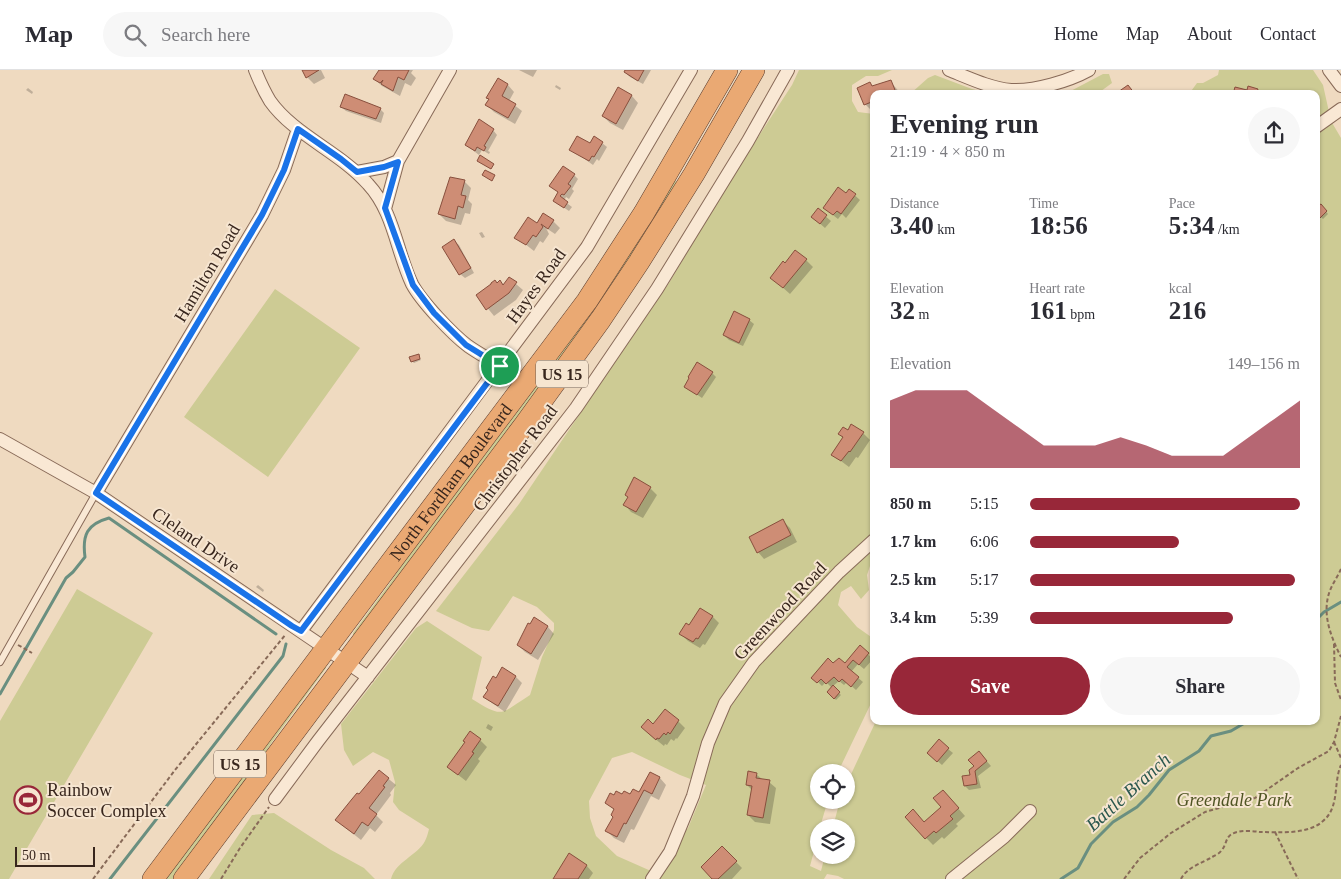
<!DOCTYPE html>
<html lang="en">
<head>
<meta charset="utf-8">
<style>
	body { margin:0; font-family:"Times New Roman",serif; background:#f7f7f7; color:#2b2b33; height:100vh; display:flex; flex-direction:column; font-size:19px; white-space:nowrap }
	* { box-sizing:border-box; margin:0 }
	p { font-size:16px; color:#7c7c81 }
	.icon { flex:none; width:28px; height:28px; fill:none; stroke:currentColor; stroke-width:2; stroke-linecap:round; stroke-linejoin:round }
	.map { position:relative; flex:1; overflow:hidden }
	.panel { position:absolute; left:870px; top:20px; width:450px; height:635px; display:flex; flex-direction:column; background:#fff; border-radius:10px; box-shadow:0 1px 4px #0004 }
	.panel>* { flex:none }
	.tools { position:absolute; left:810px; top:694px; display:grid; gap:10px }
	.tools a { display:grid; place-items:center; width:45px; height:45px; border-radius:50%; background:#fff; box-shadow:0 1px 4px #0004; font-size:25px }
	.scale { position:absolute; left:15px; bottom:12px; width:80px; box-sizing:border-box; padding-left:5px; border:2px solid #38261d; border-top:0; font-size:14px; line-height:18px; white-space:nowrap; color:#38261d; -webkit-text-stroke:4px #f6e5d0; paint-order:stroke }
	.pin { position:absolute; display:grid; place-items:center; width:42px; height:42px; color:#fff; margin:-21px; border:2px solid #fff; border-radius:50%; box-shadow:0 1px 5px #0007 }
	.round { display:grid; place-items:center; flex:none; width:52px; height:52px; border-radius:26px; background:#f7f7f7 }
	.headline { display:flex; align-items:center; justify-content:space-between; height:85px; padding:0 20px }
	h1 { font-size:28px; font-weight:600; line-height:38px }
	.figures { display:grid; grid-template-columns:repeat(3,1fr); gap:8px; height:85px; padding:5px 20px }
	.figures div { display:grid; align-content:center }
	.figures b { font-size:25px; font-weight:600 }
	.figures small { font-size:14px; font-weight:400 }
	.figures p { font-size:14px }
	.chart { height:140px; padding:10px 20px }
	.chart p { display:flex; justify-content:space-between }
	.chart svg { width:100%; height:90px; margin-top:5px; fill:#982739; opacity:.7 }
	.button { display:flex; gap:10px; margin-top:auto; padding:10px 20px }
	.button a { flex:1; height:58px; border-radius:30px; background:#982739; color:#fff; font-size:20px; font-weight:600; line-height:58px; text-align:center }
	.button a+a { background:#f7f7f7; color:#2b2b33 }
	ul { padding:0 20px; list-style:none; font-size:16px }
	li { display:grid; grid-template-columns:80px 60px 1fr; align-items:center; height:38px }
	li i { height:12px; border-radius:6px; background:#982739 }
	header { display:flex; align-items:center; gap:30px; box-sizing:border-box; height:70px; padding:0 25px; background:#fff; border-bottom:1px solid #e1e1e2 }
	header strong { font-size:24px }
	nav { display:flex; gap:28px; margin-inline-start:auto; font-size:18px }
	.search { width:350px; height:45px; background:#f7f7f7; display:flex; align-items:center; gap:12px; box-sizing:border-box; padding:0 18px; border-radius:28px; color:#7c7c81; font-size:19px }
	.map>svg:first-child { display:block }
	.green { fill:#cdcb94; fill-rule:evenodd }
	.shadow { fill:#0003 }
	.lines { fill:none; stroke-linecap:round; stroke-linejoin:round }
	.stream { stroke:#6a8f80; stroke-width:3 }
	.building { fill:#ce8d75; stroke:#884f3d }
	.service-casing { stroke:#886a58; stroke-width:8 }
	.minor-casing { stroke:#886a58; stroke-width:14 }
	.trunk-casing { stroke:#56392c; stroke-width:22 }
	.path { stroke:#886a58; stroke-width:2; stroke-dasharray:4 2.5; stroke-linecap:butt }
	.service { stroke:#f9e8d4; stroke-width:6 }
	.minor { stroke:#f9e8d4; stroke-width:12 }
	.trunk { stroke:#eaa973; stroke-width:21 }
	.route-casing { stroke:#fff; stroke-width:10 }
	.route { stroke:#1a73e8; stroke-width:6 }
	.labels { text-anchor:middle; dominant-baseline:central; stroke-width:4; stroke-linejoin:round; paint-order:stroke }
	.shield { fill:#f6e5d0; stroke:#715f53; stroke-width:1 }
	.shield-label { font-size:16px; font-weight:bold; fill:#38261d }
	.street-label { font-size:18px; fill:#38261d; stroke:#f6e5d0 }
	.poi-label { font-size:18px; fill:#38261d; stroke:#f6e5d0; text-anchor:start }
	.park-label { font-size:18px; font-style:italic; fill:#4f5423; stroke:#f6e5d0 }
	.water-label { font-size:19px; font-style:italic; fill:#2b584e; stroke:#f6e5d0 }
</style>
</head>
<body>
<header>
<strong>Map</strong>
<div class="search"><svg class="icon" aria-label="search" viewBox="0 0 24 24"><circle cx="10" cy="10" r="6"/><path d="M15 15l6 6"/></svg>Search here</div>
<nav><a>Home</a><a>Map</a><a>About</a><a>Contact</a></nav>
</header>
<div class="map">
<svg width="1341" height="809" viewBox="0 0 1341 809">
	<rect width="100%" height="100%" fill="#efdac0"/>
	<path class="green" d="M799 0H892L878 6H866L852 15V31L858 42 874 44V493H871L867 505 869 520 861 529 851 516 841 522 838 535 857 557 874 569V627L838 702H819V730H828L820 757 819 758V763L810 796 821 801 825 785H846V758L833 757 840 730H846V715L876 651H1316V24H1189L1197 13H1203L1218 5 1219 0H1313L1323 15 1331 51 1341 68V809H844L838 806 827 804 824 809H391C396 791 417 786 425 771 427 767 428 763 429 759L399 740 393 732 395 712 389 690 373 682 353 696 344 680 341 654 416 558 427 551 482 587 472 629C504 649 500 644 530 625L542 587 554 560V553L537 537 513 526 489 561 472 558 436 541 519 434 573 354 669 213 732 107 792 15ZM632 682 680 705 706 715 688 758 651 801 617 786 596 766 590 748 589 731 612 688Z
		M1103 4H1109L1112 13 1097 24H1065Z
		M935 5 972 19 991 24H910L928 8Z
		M674 105 678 120 595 247 353 566V563L390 513 436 443Z
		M275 219 360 278 268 407 184 347Z
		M77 519 153 563 9 809H0V651Z
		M326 594V598L272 672 220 751 176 809H161Z
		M274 743 331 780 364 798 375 809H209L252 745Z"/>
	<path class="shadow" d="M303 0H321L325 8 314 14 307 7Z
		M380 0H413L411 3 416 8 411 16 405 13 400 26 382 16 375 9Z
		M519 0H537L533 7Z
		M627 0H651L643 14 630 7 625 2Z
		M890 11 901 24H874V41H872L865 34 870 14 873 17Z
		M508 15 514 22 509 31 522 41 515 54 494 42 487 35Z
		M556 15 561 18 560 20 555 17Z
		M28 18 33 22 32 24 26 20Z
		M619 19 632 26 638 33 623 60 610 53 603 46Z
		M341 37 380 39 384 43 381 53 346 41Z
		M493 60 497 65 488 81 490 82 489 84 482 80 479 85 466 75Z
		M602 73 607 77 599 91 597 89 593 95 571 79Z
		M574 105 578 109 572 119 574 121 569 129 566 127 564 131 572 137 569 141 554 131 559 123 551 116Z
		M464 111 471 118 468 130 472 134 470 144 465 143 461 155 446 151 439 144Z
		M850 121 860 130 846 148 842 144 838 149 829 142Z
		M1321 135 1328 144 1323 149 1316 142Z
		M818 140 831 151 825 158 817 151Z
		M553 151 560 158 555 164 546 158 549 164 543 173 540 171 534 181 516 167 538 154Z
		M482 162 485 167 482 168 479 163Z
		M454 171 459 175 474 203 465 208 460 204Z
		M806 190 813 197 790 224 772 208 786 195Z
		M509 208 523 220 516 230 494 246 477 225 500 212 504 216Z
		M749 250 754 254 743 276 729 270 724 265Z
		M418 285 421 290 414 293 412 291Z
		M712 303 716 307 702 328 686 317Z
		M848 362 863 363 870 370 858 388 856 387 849 397 833 385 843 368 839 364Z
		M650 418 657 425 643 448 631 442 625 435Z
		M783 451 790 458 797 472 764 489 758 482Z
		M258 515 264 520 263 522 256 517Z
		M712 546 719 553 705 575 703 574 700 578 688 571 681 564 689 557Z
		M535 549 548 557 554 564 538 590 525 582 518 575Z
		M860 577 873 589 864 599 858 594 851 602 863 612 856 620 847 612 844 615 839 611 832 617 841 625 836 630 828 622 832 618 826 612 822 616 813 607 834 595H845Z
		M516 607 522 613 505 642 492 633 485 626 496 609Z
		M678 651 685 658 677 669 676 668 674 671 671 669 667 675 665 674 664 676 649 664 654 656Z
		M488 654 493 657 491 661 486 658Z
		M480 670 487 677 478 689 480 691 466 711 448 697 466 672Z
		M948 679 953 683 942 695 933 687Z
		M983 687 991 696 978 706 981 718 969 720 965 716Z
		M379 701 396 715 390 723 391 725 376 745 383 752 375 762 370 758 361 770 336 750 359 726Z
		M650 703 660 708 666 715 659 730 651 726 634 760 631 759 624 773 614 768 607 761 615 747V741L607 732 623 726 639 724Z
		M756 704 763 710 769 712 776 718 770 754 755 752 748 745 752 720 747 715Z
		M949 728 965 746 956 754 958 756 944 769 942 767 933 775 906 747 925 753 943 737Z
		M722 778 742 798 732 809H714Z
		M570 785 587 796 593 803 589 809H554Z"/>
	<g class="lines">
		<path class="stream" d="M1316 550 1324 542 1341 532
			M0 624 66 508 73 502 85 487C82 465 87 454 109 448L276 564
			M110 809 283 586 286 574
			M1061 809 1078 798 1091 774 1113 752 1137 737 1149 725 1169 700 1199 681 1211 666 1231 661 1248 651"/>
	</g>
	<path class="building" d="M302 0H319L306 8Z
		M379 0H409L404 10 398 7 393 21 381 14 383 10 380 13 373 9Z
		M625 0H644L638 11 624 2Z
		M498 8 508 14 502 26 516 34 508 48 485 35 489 29 486 28Z
		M891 10 895 20 887 24H874V31L864 35 857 18 870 12 872 16Z
		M1128 15 1135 24H1119L1118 22Z
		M1248 16 1258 19 1257 22 1262 24H1233L1235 17 1247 20Z
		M618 17 632 25 616 54 602 46Z
		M345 24 381 38 376 49 340 37Z
		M479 49 494 59 484 76 486 77 484 81 477 77 475 81 465 75Z
		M577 66 590 73 594 66 603 72 594 87 592 86 589 91 569 80Z
		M480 85 494 94 491 99 477 91Z
		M563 96 575 104 568 114 571 116 564 125 562 124 560 126 568 132 564 138 553 131 558 122 549 116Z
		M485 100 495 105 492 111 482 105Z
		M450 107 465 110 461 125 466 126 463 138 458 136 455 149 438 144Z
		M838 117 846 123 849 119 856 124 841 144 837 141 833 145 823 138Z
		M1321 134 1327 141 1320 148 1316 144V137Z
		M818 138 827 145 820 154 811 147Z
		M543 143 554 150 548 159 541 154 543 157 536 167 533 165 526 175 514 168 528 147 537 153Z
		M454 169 471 198 459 205 442 177Z
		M795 180 807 189 783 218 770 208 783 191 785 193Z
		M509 207 517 212 509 223 486 240 476 225 491 214V213L495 210 497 213 500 210 503 215Z
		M734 241 750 249 739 273 723 265Z
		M419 284 420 289 411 292 409 287Z
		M697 292 713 302 697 325 684 317 689 308 688 307Z
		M851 354 864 362 850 382 849 381 841 391 831 385 843 367 838 364 843 357 848 360Z
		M634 407 651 417 636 442 623 435 628 427 625 425Z
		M783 449 791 465 757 483 749 467Z
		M700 538 713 546 698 569 696 568 693 572 679 564 686 553 689 555Z
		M534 547 548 556 531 584 517 575 528 553 530 554Z
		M860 575 869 583 859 595 853 590 847 597 859 607 851 617 842 609 839 612 834 607 826 614 821 609 817 613 811 608 828 588 833 593 839 588 845 593Z
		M502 597 516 606 498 636 483 627 488 620 486 618 493 606 496 608Z
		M833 615 840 622 834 629 827 622Z
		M665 639 679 650 670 664 668 662 666 665 664 663 659 669 657 668 656 670 641 657 648 649 653 654Z
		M470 661 481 669 472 682 474 683 458 705 447 697 465 672 463 671Z
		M939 669 949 678 937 692 927 683Z
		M979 681 987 691 975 701 977 714 964 716 962 706 970 705 969 700 974 696 968 690Z
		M379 700 389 708 383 716 385 717 369 738 377 744 368 756 362 752 354 764 335 750 352 729 357 723 359 724Z
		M748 701 757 703 756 708 770 710 763 748 747 745 752 716 746 715Z
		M650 702 660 707 652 724 644 720 626 754 624 753 617 767 605 761 613 747 611 745 614 739 605 733 610 723 614 725 616 721 622 724 624 721 630 724 633 719 639 722Z
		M943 720 959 738 950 746 953 749 936 763 934 761 925 769 905 747 913 739 924 752 941 737 933 728Z
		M722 776 737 791 718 809H712L701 797Z
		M569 783 587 795 578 809H553Z"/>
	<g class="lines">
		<g class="service-casing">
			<path id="service" d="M0 592 96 423"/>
		</g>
		<g class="minor-casing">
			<path id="minor" d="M255 0C259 10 264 21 270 31 294 65 340 82 368 114 394 142 396 180 412 214 421 231 452 264 468 276 478 283 489 289 500 296
				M949 0C969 8 990 18 1011 20 1035 21 1069 11 1089 0
				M1329 0 1341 16
				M1316 57 1341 39
				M357 102 384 97 398 91
				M385 139 398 91 450 0
				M0 369 96 423 368 607
				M96 423 262 145 284 100 298 59
				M301 561 587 177 691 0
				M275 729 318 671 576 338 657 219 748 71 788 0
				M652 809 670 782 693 726 708 673 725 633 754 592 839 502 874 470
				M952 809 1004 767 1030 741"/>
		</g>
		<g class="trunk-casing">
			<g id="trunk">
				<path id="s1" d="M153 809 587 231 644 143 727 0"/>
				<path d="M184 809 525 354 601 249 639 192 694 104 754 0"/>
			</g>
		</g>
		<path class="path" d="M1341 499C1337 508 1330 517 1328 527 1323 548 1332 569 1341 587
			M1334 574 1335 613 1341 630
			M18 575 32 583
			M1334 672 1341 688
			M1275 762 1298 809
			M93 809 175 700 286 564
			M221 809 240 778 269 737
			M1124 809 1140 788 1171 763 1205 742 1255 728 1298 698 1329 681 1334 672 1341 646
			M1181 809C1186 798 1202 793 1212 787 1214 786 1219 784 1221 781 1227 775 1225 766 1234 763 1242 760 1252 761 1260 762 1279 762 1308 765 1323 751 1340 737 1333 713 1341 695"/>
		<use href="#service" class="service"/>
		<use href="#minor" class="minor"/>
		<use href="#trunk" class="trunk"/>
	</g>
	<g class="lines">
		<g class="route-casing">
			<path id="route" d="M298 59 341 89 357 102 384 97 398 92 385 138 413 215 434 243 466 275 500 296 301 561 292 556 96 423 262 145 284 100Z"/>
		</g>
		<use href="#route" class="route"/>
	</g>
	<defs>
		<g id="stadium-ring" transform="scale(1.4375)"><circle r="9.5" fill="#f6e5d0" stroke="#982739" stroke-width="1.5"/><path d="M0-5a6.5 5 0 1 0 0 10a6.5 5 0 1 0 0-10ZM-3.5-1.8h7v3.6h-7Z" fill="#982739"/></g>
	</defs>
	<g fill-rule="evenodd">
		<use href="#stadium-ring" x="28" y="730"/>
	</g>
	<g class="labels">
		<g class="shield">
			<rect x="536" y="290.5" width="52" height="27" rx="4"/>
			<rect x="214" y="680.5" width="52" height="27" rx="4"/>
		</g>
		<g class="shield-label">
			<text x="562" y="304">US 15</text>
			<text x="240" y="694">US 15</text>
		</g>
		<g class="street-label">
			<text transform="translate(207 203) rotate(-59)">Hamilton Road</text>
			<text transform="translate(536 216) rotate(-54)">Hayes Road</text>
			<text transform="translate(515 388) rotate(-53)">Christopher Road</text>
			<text stroke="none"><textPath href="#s1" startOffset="496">North Fordham Boulevard</textPath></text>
			<text transform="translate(196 470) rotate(34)">Cleland Drive</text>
			<text transform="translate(780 541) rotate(-47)">Greenwood Road</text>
		</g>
		<g class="poi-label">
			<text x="47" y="720">Rainbow<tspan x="47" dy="21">Soccer Complex</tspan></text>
		</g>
		<g class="park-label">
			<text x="1234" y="730">Greendale Park</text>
		</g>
		<g class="water-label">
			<text transform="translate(1128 722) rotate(-42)">Battle Branch</text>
		</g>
	</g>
</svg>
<div class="tools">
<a><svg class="icon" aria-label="locate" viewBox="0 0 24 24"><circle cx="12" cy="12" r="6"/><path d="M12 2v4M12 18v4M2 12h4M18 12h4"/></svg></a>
<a><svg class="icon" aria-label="layers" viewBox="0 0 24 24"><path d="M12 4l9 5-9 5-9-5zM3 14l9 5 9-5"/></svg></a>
</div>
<div class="scale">50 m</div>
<div class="pin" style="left:500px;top:296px;background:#1e9e55"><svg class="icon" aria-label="arrive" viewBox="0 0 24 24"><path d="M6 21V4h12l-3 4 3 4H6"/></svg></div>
<section class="panel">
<div class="headline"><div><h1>Evening run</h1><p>21:19 · 4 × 850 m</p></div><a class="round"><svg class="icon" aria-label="share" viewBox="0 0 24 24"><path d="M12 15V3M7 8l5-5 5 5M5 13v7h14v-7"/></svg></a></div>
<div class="figures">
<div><p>Distance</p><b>3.40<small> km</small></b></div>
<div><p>Time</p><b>18:56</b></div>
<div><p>Pace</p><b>5:34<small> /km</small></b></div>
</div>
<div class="figures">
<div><p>Elevation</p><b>32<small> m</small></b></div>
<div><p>Heart rate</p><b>161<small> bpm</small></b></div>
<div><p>kcal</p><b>216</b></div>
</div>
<div class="chart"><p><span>Elevation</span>149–156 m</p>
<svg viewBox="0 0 160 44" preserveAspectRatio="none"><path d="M0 44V11L10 6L20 6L30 6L40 15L50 24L60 33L70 33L80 33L90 29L100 33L110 38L120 38L130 38L140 29L150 20L160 11V44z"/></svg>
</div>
<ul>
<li><b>850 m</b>5:15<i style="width:100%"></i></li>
<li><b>1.7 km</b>6:06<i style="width:55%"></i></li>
<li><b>2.5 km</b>5:17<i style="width:98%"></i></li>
<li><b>3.4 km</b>5:39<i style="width:75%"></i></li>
</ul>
<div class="button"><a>Save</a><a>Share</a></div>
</section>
</div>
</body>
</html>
